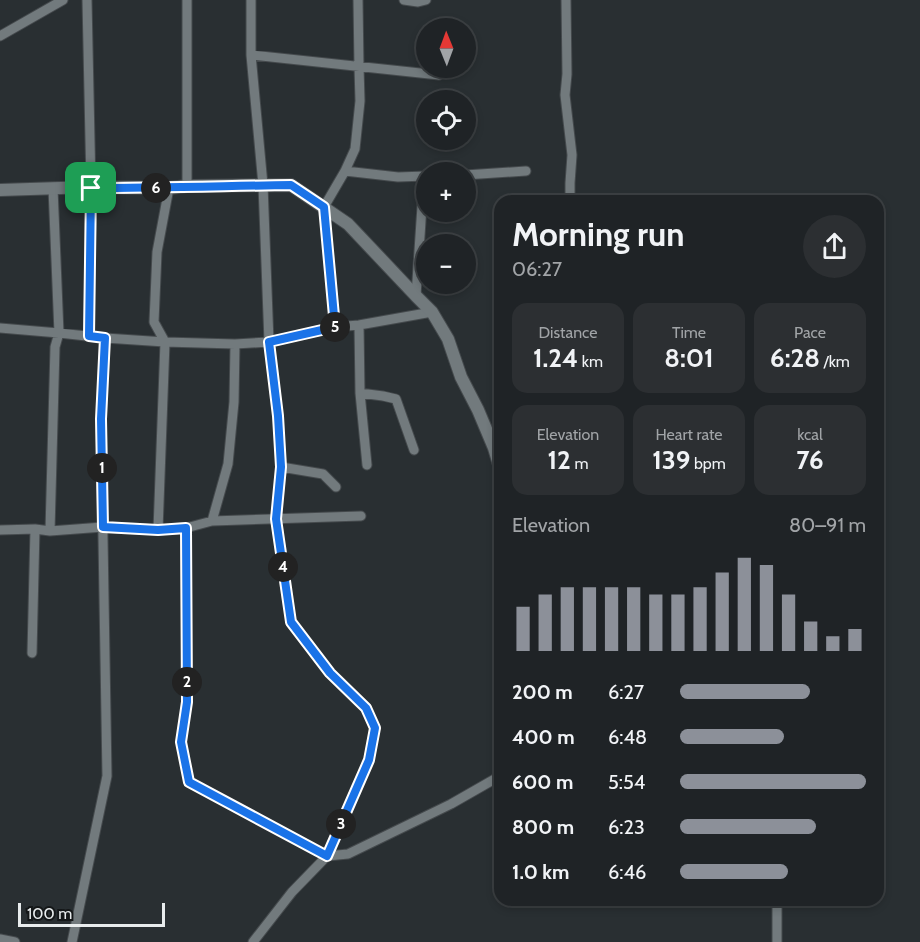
<!DOCTYPE html>
<html lang="en">
<head>
<meta charset="utf-8">
<style>
	body { margin:0; font-family:Cabin,sans-serif; background:#2c2f32; color:#f1f3f6; height:100vh; display:flex; flex-direction:column; font-size:22px; white-space:nowrap }
	* { box-sizing:border-box; margin:0 }
	p { font-size:20px; color:#a1a4a7 }
	.icon { flex:none; width:33px; height:33px; fill:none; stroke:currentColor; stroke-width:2; stroke-linecap:round; stroke-linejoin:round }
	.map { position:relative; flex:1; overflow:hidden }
	.details { position:absolute; left:494px; top:195px; width:390px; height:711px; display:flex; flex-direction:column; background:#1f2326; border-radius:18px; box-shadow:0 3px 9px #0003,0 0 0 2px #3c4043 }
	.details>* { flex:none }
	.needle { width:39px; rotate:359deg }
	.buttons { position:absolute; left:416px; top:18px; display:grid; gap:12px }
	.buttons a { display:grid; place-items:center; width:60px; height:60px; border-radius:50%; background:#1f2326; box-shadow:0 3px 9px #0003,0 0 0 2px #3c4043; font-size:30px }
	.scale { position:absolute; left:18px; bottom:15px; width:147px; box-sizing:border-box; padding-left:6px; border:3px solid #e8eced; border-top:0; font-size:16px; line-height:21px; white-space:nowrap; color:#e8eced; -webkit-text-stroke:4px #141718; paint-order:stroke }
	.pin { position:absolute; display:grid; place-items:center; width:51px; height:51px; color:#fff; margin:-26px; border-radius:12px; box-shadow:0 3px 9px #0006 }
	.km { position:absolute; width:30px; height:30px; margin:-15px; border-radius:50%; background:#222; color:#fff; font-size:16px; line-height:30px; text-align:center }
	.round { display:grid; place-items:center; flex:none; width:63px; height:63px; border-radius:32px; background:#2c2f32 }
	.summary { display:flex; align-items:center; justify-content:space-between; height:102px; padding:0 18px }
	h1 { font-size:33px; font-weight:700; line-height:45px }
	.figures { display:grid; grid-template-columns:repeat(3,1fr); gap:9px; height:102px; padding:6px 18px }
	.figures div { display:grid; align-content:center; border-radius:15px; background:#2c2f32; text-align:center }
	.figures b { font-size:26px; font-weight:700 }
	.figures small { font-size:16px; font-weight:400 }
	.figures p { font-size:16px }
	.chart { height:168px; padding:12px 18px }
	.chart p { display:flex; justify-content:space-between }
	.chart svg { width:100%; height:108px; margin-top:6px; stroke:#8c9099; stroke-width:6 }
	ul { padding:0 18px; list-style:none; font-size:20px }
	li { display:grid; grid-template-columns:96px 72px 1fr; align-items:center; height:45px }
	li i { height:15px; border-radius:8px; background:#8c9099 }
	.map>svg:first-child { display:block }
	.lines { fill:none; stroke-linecap:round; stroke-linejoin:round }
	.minor-casing { stroke:#454a4d; stroke-width:11 }
	.tertiary-casing { stroke:#454a4d; stroke-width:14 }
	.minor { stroke:#727a7d; stroke-width:9 }
	.tertiary { stroke:#727a7d; stroke-width:12 }
	.route-casing { stroke:#fff; stroke-width:12 }
	.route { stroke:#1a73e8; stroke-width:8 }
</style>
</head>
<body>
<div class="map">
<svg width="920" height="942" viewBox="0 0 920 942">
	<rect width="100%" height="100%" fill="#292f32"/>
	<g class="lines">
		<g class="minor-casing">
			<path id="minor" d="M87 0 91 187 89 336
				M187 0V186
				M251 0V55L263 185 269 342 278 416 281 467 276 519 291 622 330 673 366 708 375 728 369 760 327 856 292 892 253 942
				M404 0 418 2 426 0
				M566 0 567 74 565 95 572 155 570 183V201
				M0 36 63 0
				M251 55 439 75
				M345 171 398 177 426 176
				M465 175 526 171
				M416 296 424 176
				M359 325 360 393 383 396 396 399 414 450
				M335 327 324 207 345 171 355 149 360 101 359 67 358 0
				M0 328 59 333 105 338 165 342 235 344 269 342 335 327 359 325 432 312
				M360 393 367 465
				M281 467 323 474 336 487
				M212 521 228 464 234 402 235 344
				M186 528 187 702 181 742 189 782 327 856 348 854 451 804 500 776
				M0 530 35 529 50 531 103 527 158 530 186 528 212 521 361 516
				M158 530 165 342 154 322 157 252 169 188
				M50 531 55 347 59 333 53 188
				M32 653 35 529
				M777 900V942
				M0 939 15 942
				M72 942 107 776 101 419 105 338"/>
		</g>
		<g class="tertiary-casing">
			<path id="tertiary" d="M0 190 91 187 169 188 187 186 291 185 348 224 416 296 432 312 448 339 461 377 478 410 494 448 500 468"/>
		</g>
		<use href="#minor" class="minor"/>
		<use href="#tertiary" class="tertiary"/>
	</g>
	<g class="lines">
		<g class="route-casing">
			<path id="route" d="M291 185 324 207 335 327 269 342 278 416 281 467 276 519 291 622 330 673 366 708 375 728 369 760 327 856 189 782 181 742 187 702 186 528 158 530 103 527 101 419 105 338 89 336 91 188C157 188 224 186 291 185Z"/>
		</g>
		<use href="#route" class="route"/>
	</g>
</svg>
<div class="buttons">
<a><svg class="needle" viewBox="-14 -14 28 28"><path d="M0-13l5 13h-10z" fill="#e53935"/><path d="M0 13l5-13h-10z" fill="#a1a4a7"/></svg></a>
<a><svg class="icon" aria-label="locate" viewBox="0 0 24 24"><circle cx="12" cy="12" r="6"/><path d="M12 2v4M12 18v4M2 12h4M18 12h4"/></svg></a>
<a>+</a>
<a>−</a>
</div>
<div class="scale">100 m</div>
<div class="pin" style="left:91px;top:188px;background:#1e9e55"><svg class="icon" aria-label="arrive" viewBox="0 0 24 24"><path d="M6 21V4h12l-3 4 3 4H6"/></svg></div>
<b class="km" style="left:102px;top:468px">1</b>
<b class="km" style="left:187px;top:682px">2</b>
<b class="km" style="left:341px;top:824px">3</b>
<b class="km" style="left:283px;top:567px">4</b>
<b class="km" style="left:335px;top:327px">5</b>
<b class="km" style="left:156px;top:188px">6</b>
<section class="details">
<div class="summary"><div><h1>Morning run</h1><p>06:27</p></div><a class="round"><svg class="icon" aria-label="share" viewBox="0 0 24 24"><path d="M12 15V3M7 8l5-5 5 5M5 13v7h14v-7"/></svg></a></div>
<div class="figures">
<div><p>Distance</p><b>1.24<small> km</small></b></div>
<div><p>Time</p><b>8:01</b></div>
<div><p>Pace</p><b>6:28<small> /km</small></b></div>
</div>
<div class="figures">
<div><p>Elevation</p><b>12<small> m</small></b></div>
<div><p>Heart rate</p><b>139<small> bpm</small></b></div>
<div><p>kcal</p><b>76</b></div>
</div>
<div class="chart"><p><span>Elevation</span>80–91 m</p>
<svg viewBox="0 0 160 44" preserveAspectRatio="none"><path d="M5 44V26M15 44V21M25 44V18M35 44V18M45 44V18M55 44V18M65 44V21M75 44V21M85 44V18M95 44V12M105 44V6M115 44V9M125 44V21M135 44V32M145 44V38M155 44V35"/></svg>
</div>
<ul>
<li><b>200 m</b>6:27<i style="width:70%"></i></li>
<li><b>400 m</b>6:48<i style="width:56%"></i></li>
<li><b>600 m</b>5:54<i style="width:100%"></i></li>
<li><b>800 m</b>6:23<i style="width:73%"></i></li>
<li><b>1.0 km</b>6:46<i style="width:58%"></i></li>
</ul>
</section>
</div>
</body>
</html>
